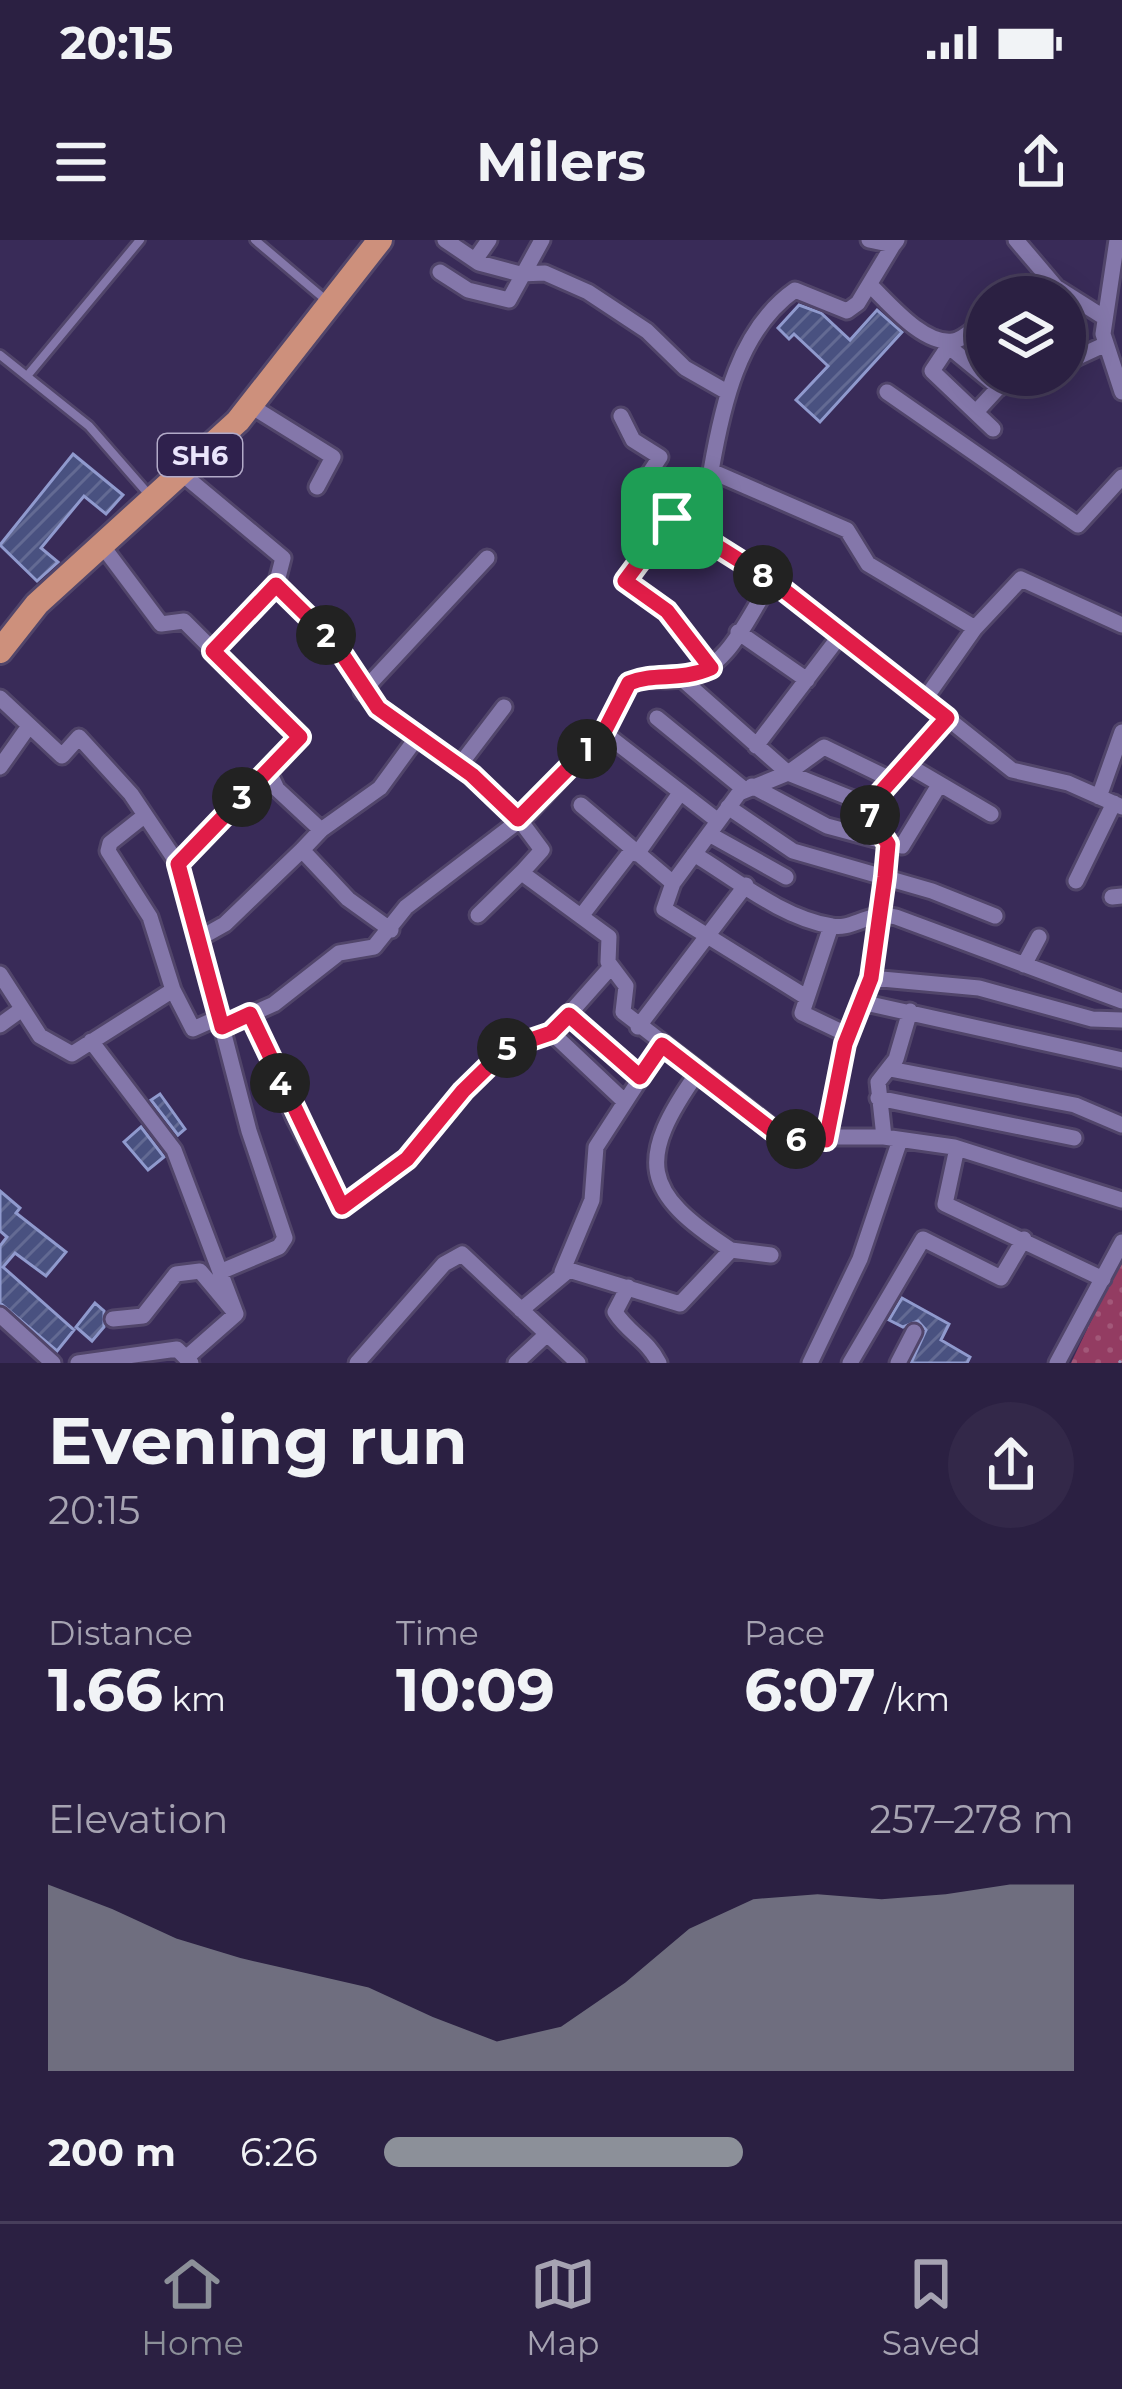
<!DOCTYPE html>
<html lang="en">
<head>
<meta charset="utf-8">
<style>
	body { margin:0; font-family:Montserrat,sans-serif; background:#332849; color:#f1f3f6; height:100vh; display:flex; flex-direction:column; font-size:45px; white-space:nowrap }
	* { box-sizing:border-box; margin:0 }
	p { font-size:39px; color:#a6a3b2 }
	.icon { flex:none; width:66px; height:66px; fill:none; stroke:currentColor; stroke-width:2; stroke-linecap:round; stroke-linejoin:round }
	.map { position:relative; height:1123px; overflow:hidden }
	.drawer { display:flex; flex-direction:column; background:#2b2042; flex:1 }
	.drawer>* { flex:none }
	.controls { position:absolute; left:966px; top:36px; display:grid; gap:24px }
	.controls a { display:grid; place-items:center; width:120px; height:120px; border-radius:50%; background:#2b2042; box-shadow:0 6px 30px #0003,0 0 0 3px #473e5b; font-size:60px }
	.pin { position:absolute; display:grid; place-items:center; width:102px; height:102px; color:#fff; margin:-51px; border-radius:24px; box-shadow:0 6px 18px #0006 }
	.km { position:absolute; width:60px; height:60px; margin:-30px; border-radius:50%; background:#222; color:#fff; font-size:33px; line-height:60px; text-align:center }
	.round { display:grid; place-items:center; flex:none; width:126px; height:126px; border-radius:63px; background:#332849 }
	.headline { display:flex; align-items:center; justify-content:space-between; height:204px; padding:0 48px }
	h1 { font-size:66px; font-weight:700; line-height:90px }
	.stats { display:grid; grid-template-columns:repeat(3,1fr); gap:18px; height:204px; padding:12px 48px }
	.stats div { display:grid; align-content:center }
	.stats b { font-size:60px; font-weight:700 }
	.stats small { font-size:33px; font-weight:400 }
	.stats p { font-size:33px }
	.chart { height:336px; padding:24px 48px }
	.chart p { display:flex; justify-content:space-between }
	.chart svg { width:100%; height:216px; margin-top:12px; fill:#8c9099; opacity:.7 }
	ul { padding:0 48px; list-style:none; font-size:39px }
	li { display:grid; grid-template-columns:192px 144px 1fr; align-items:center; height:90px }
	li i { height:30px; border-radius:15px; background:#8c9099 }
	.status { display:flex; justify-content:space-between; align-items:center; height:84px; padding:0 60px; background:#2b2042; direction:ltr }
	.status svg { height:33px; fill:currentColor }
	header { display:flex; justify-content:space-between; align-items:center; height:156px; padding:0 48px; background:#2b2042; font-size:54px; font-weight:700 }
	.dock { display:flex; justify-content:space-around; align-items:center; height:168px; border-top:3px solid #473e5b; background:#2b2042; font-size:33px; color:#a6a3b2 }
	.dock a { display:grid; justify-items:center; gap:6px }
	.dock .active { color:#8c9099 }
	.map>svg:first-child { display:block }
	.green { fill:url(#green-dots) }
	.building { fill:url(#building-hatch); stroke:#909ace; stroke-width:3 }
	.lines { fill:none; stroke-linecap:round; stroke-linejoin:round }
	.service-casing { stroke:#51456a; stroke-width:14 }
	.minor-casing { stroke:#51456a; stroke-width:21 }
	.primary-casing { stroke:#51456a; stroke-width:30 }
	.path { stroke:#9a91b2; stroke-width:3; stroke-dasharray:3 9; stroke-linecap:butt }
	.service { stroke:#8477aa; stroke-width:8 }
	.minor { stroke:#8477aa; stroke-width:15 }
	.primary { stroke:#cd907c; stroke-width:24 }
	.route-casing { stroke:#fff; stroke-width:24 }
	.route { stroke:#e11d48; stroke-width:15 }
	.labels { text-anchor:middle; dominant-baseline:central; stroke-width:9; stroke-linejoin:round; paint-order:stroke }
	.shield { fill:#2f214d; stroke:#b2aac8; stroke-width:3 }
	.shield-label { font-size:27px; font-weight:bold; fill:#eae5fc }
</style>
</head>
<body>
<div class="status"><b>20:15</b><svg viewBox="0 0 49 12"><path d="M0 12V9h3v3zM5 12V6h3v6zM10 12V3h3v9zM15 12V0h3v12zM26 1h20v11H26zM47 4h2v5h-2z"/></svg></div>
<header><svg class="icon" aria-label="menu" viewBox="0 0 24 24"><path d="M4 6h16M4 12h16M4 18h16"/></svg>Milers<svg class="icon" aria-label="share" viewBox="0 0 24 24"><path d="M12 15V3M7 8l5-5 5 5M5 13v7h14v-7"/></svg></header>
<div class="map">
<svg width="1122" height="1123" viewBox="0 0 1122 1123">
	<defs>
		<pattern id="green-dots" width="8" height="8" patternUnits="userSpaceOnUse" patternTransform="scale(3)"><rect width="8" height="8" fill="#933c62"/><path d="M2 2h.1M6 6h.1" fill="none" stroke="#a25879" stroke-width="1.8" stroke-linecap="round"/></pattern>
		<pattern id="building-hatch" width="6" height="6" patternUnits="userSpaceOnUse" patternTransform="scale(3)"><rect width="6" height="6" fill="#495180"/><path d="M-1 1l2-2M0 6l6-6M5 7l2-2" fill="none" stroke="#636a93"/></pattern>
	</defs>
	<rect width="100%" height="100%" fill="#392b58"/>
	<path class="green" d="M1122 1016V1123H1071Z"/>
	<path class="building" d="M799 65 821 73 850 100 877 70 902 92 820 182 796 160 828 126 794 94 789 99 778 88Z
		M73 214 123 255 106 274 84 256 41 308 58 322 37 341 0 305Z
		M160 854 185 889 178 895 151 860Z
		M141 887 164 917 148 930 124 902Z
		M0 951 20 968 16 973 66 1012 46 1036 15 1013 3 1027 74 1090 57 1111 0 1063V1006L7 997 0 991Z
		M902 1058 949 1084 941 1100 970 1117 967 1123H911L926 1090 918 1081 903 1087 889 1080Z
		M95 1063 104 1071V1087L92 1101 76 1087Z"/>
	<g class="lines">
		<g class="service-casing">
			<path id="service" d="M255 0 327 61
				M0 115 89 186 151 257
				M27 136 140 0"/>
		</g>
		<g class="minor-casing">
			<path id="minor" d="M445 0 479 23 520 34 545 33 588 52 647 91 685 128 727 152
				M869 0 893 5 897 0
				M1016 0 1056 47 1105 78
				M1117 0 1103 94 1122 152
				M475 20 489 0
				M440 32 468 50 509 60 542 0
				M870 45C889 63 923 105 953 101 964 100 977 85 987 80
				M1032 57 1056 47
				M952 101 932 131 993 189
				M948 106 999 148
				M1065 123 1106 104
				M1038 135H1042
				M887 152 1078 285 1122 237
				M251 166 333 217 317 247
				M976 172 1010 135
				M621 176 633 200 660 217 637 252 807 367 947 478
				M711 231C722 167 738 90 795 50L847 71 858 63 893 5
				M180 232 283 318 276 345 334 402 378 468 472 535 516 575 542 610 524 630 526 636 609 697 608 722 626 746 623 772 785 897H884L954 907 1122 960
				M672 277 625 341 667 371 711 429
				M713 301 706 271 711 231 847 290 868 324 975 388
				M738 392 807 440
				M213 411 276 345
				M682 439 788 533 824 507 892 540
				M362 452 487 318
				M0 458 62 516 79 497 131 554 178 624 300 497 184 381 161 384 101 304
				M925 459 975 388 1021 339 1122 385
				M657 478 745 550
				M603 492 718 581
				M756 506 842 393
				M906 524 991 574
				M459 526 504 467
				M0 527 29 486
				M268 530 277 549 321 590 302 610
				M752 546 827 586 902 606 939 545
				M1099 557 1122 492
				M581 565 673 643
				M728 567 793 611 932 651 995 676
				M144 576 110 603 108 611 150 677 173 750
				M321 590 380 548 418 496
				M709 594 786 637
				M637 614 680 553
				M694 614C737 640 782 678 832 686 853 690 867 671 896 677L1122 761
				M178 624 222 787 274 764 339 713 374 707 406 667 529 573 603 492 629 443C649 436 666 443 685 438 730 427 747 377 771 342
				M1076 641 1114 563
				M1112 657 1122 656
				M478 675 524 630
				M582 675 632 610
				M831 686 802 773 848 795
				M200 698 225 684 302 610 348 659 391 690
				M1024 725 1039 697
				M0 734 40 796 72 814 173 750 193 789 220 777
				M871 738 979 748 1092 779 1122 780
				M806 757 664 669 673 643 739 553 788 533 868 565 947 478 1012 530 1068 543 1122 567
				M861 762 1122 820
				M250 774 295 879 342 967 407 918 463 851 507 808 555 790 610 728
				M569 775 640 837
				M0 785 22 769
				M638 787 746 645
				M551 792 624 861
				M91 801 174 910 236 1074
				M890 829 1075 865 1122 885
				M698 832C636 920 641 952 731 1010
				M878 858 1074 898
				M884 897 878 842 896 819 910 771
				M826 900 845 804 871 738 885 637 888 604 863 565
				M957 908 945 964 1103 1039
				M220 1032 279 1007 285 998 249 891 222 787
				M562 1032 592 960 596 907 662 805
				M628 1047 615 1072C629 1094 647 1099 659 1123
				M521 1070 569 1030 680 1064 731 1010 771 1015
				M0 1075 53 1123
				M113 1079 143 1076 176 1034 200 1031 236 1074 186 1118
				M78 1123 177 1109 191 1123
				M357 1123 444 1024 462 1014 578 1123
				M516 1123 547 1094
				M810 1123 860 1019 900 900
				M850 1123 923 999 1001 1038 1024 999
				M898 1123 914 1092
				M1057 1123 1122 1002"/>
		</g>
		<g class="primary-casing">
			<path id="primary" d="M0 411 37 364 238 181 380 0"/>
		</g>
		<path class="path" d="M1119 1123 1122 1119"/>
		<use href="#service" class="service"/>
		<use href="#minor" class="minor"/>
		<use href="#primary" class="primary"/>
	</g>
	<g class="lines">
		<g class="route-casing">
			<path id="route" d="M672 278 772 341 947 478 874 560 863 565 888 604 885 637 871 738 845 804 826 900 772 890 662 805 640 837 569 775 551 793 507 808 463 851 407 919 342 967 250 774 222 787 178 624 300 497 213 411 276 345 334 402 378 468 472 535 518 579 604 492 629 443C656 432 679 442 711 428L667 371 625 341Z"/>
		</g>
		<use href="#route" class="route"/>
	</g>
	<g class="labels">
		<rect class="shield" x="158" y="194" width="84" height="42" rx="9"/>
		<g class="shield-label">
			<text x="200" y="215">SH6</text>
		</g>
	</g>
</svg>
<div class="controls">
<a><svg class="icon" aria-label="layers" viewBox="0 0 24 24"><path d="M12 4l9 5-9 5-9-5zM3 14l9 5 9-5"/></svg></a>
</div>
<div class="pin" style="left:672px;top:278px;background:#1e9e55"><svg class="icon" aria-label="arrive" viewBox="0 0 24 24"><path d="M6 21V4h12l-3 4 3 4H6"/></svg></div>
<b class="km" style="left:587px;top:509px">1</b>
<b class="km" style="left:326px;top:395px">2</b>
<b class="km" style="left:242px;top:557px">3</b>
<b class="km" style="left:280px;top:843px">4</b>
<b class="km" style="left:507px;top:808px">5</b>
<b class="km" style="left:796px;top:899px">6</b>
<b class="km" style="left:870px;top:575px">7</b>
<b class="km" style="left:763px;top:335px">8</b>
</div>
<section class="drawer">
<div class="headline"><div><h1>Evening run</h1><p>20:15</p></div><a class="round"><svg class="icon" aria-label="share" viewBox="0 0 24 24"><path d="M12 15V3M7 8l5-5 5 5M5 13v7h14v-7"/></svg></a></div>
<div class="stats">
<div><p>Distance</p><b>1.66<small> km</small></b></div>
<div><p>Time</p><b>10:09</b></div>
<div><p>Pace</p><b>6:07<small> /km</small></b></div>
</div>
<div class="chart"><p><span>Elevation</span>257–278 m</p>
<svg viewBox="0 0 160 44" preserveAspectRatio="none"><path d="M0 44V6L10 11L20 17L30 21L40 24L50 27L60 33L70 38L80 35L90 26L100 15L110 9L120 8L130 9L140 8L150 6L160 6V44z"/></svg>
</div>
<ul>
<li><b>200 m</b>6:26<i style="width:52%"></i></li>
</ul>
</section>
<nav class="dock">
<a class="active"><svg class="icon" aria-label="home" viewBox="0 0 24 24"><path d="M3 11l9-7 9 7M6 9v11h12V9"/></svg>Home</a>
<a><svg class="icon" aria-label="map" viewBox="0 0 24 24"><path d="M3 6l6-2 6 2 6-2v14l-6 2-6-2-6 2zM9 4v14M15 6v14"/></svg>Map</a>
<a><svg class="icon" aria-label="saved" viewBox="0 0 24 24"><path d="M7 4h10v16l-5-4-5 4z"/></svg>Saved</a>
</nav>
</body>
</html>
